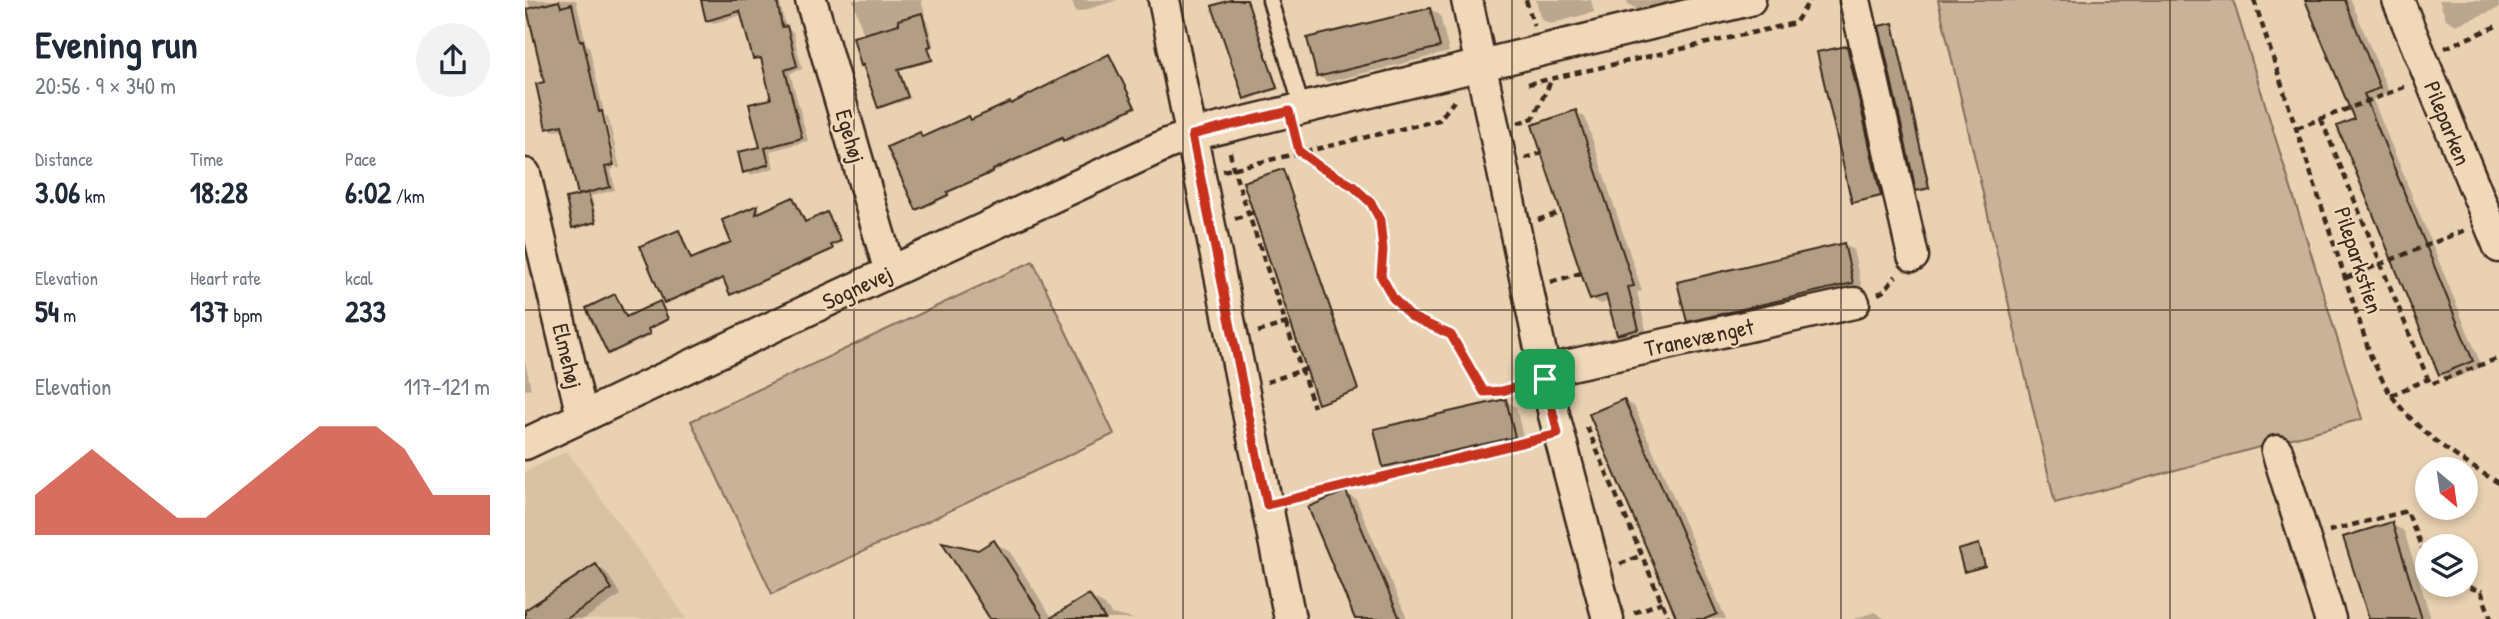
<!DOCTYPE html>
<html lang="en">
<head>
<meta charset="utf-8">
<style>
	body { margin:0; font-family:"Patrick Hand",sans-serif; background:#f2f2f3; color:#1f2937; height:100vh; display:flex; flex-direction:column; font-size:26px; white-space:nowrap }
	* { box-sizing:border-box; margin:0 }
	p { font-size:23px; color:#747a83 }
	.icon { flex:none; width:38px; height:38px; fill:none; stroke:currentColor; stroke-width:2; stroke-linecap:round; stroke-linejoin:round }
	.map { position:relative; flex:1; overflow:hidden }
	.details { display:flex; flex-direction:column; background:#fff; width:525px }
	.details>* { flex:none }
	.needle { width:46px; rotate:151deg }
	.buttons { position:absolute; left:1890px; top:457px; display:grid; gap:14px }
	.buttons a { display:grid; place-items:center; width:63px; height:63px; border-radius:50%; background:#fff; box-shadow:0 4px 10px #0003; font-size:35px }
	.pin { position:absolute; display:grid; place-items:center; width:60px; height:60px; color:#fff; margin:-30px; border-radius:14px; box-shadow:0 4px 10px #0006 }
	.round { display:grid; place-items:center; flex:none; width:74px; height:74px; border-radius:37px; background:#f2f2f3 }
	.overview { display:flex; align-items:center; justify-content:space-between; height:119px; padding:0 35px }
	h1 { font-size:38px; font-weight:700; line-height:52px }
	.metrics { display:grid; grid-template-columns:repeat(3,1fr); gap:10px; height:119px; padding:7px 35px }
	.metrics div { display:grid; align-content:center }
	.metrics b { font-size:30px; font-weight:700 }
	.metrics small { font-size:19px; font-weight:400 }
	.metrics p { font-size:19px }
	.chart { height:196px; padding:14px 35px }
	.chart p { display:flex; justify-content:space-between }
	.chart svg { width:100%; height:126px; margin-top:7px; fill:#c8321e; opacity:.7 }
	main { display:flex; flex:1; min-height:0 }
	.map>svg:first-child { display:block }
	.built { fill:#d9c1a4 }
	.green { fill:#c9b297; stroke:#826e5a; stroke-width:2 }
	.shadow { fill:#0003 }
	.building { fill:#b39d84; stroke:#3b2a1e; stroke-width:2 }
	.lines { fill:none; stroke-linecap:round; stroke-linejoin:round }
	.lane-casing { stroke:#3b2a1e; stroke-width:19 }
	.street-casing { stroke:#3b2a1e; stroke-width:35 }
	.path { stroke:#3b2a1e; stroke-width:4.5; stroke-dasharray:7 5; stroke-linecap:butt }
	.lane { stroke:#f0d8b8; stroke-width:14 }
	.street { stroke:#f0d8b8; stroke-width:30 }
	.route-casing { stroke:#fff; stroke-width:14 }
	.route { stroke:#c8321e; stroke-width:9 }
	.grid { fill:none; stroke:#3b2a1e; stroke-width:2; stroke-opacity:0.55 }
	.labels { text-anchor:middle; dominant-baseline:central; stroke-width:5; stroke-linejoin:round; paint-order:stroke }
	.street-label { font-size:23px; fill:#3b2a1e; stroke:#f0d8b8 }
</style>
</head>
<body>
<main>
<section class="details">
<div class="overview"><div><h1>Evening run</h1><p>20:56 · 9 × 340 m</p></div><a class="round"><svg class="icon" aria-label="share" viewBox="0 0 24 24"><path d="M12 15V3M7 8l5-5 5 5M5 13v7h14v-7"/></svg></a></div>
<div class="metrics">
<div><p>Distance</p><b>3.06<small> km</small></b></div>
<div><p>Time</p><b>18:28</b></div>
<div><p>Pace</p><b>6:02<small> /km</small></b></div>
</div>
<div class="metrics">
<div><p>Elevation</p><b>54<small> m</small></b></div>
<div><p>Heart rate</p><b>137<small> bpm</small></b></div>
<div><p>kcal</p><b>233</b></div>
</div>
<div class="chart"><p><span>Elevation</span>117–121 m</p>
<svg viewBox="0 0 160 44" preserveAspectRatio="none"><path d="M0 44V30L10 22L20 14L30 22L40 30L50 38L60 38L70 30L80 22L90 14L100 6L110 6L120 6L130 14L140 30L150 30L160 30V44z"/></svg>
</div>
</section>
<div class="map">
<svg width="1974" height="619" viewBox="0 0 1974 619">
	<rect width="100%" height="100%" fill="#e9d1b2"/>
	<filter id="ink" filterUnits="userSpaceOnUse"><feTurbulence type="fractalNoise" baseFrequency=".0143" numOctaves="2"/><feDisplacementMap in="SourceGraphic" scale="14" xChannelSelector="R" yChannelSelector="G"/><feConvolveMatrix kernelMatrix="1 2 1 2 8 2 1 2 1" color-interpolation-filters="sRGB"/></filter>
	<g filter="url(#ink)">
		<path class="built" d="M42 451 162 619H0V472Z"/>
		<path class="green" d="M1413 0H1708L1837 419 1530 503Z
			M508 261 589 434 247 594 166 421Z"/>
		<path class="shadow" d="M3 0H51L61 44 64 46 79 113H76L89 169 86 170 90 190 66 196 73 223 51 229 49 227 58 196 54 194 40 129 29 131 22 127 21 84Z
			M183 0H254L261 28 268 32 277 69 265 73 283 141 245 151 249 168 226 175 220 172 237 148 248 100 238 61 229 58 218 15 189 23 183 20Z
			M328 0H396L409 47 405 48 409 61 375 70 385 99 357 108 354 106 340 66 337 65 339 36Z
			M547 0H593L553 12 550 11Z
			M711 0H723L754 89 723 100 720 98Z
			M1011 0H1066L1069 12 1025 24 1016 19Z
			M1102 0H1153L1113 10 1103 4Z
			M1782 0H1826L1864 93 1848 100 1957 367 1925 380 1915 374 1831 120Z
			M1914 0H1974V8L1931 25 1921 19Z
			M905 9 915 15 924 52 803 82 794 76Z
			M1367 24 1370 26 1406 189 1396 192 1393 190Z
			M1322 47 1325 49 1358 197 1331 203 1328 202Z
			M584 56 612 108 542 142 539 139 424 193 425 196 395 210 392 208 395 134 398 138 444 118 447 120 487 106Z
			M1051 112 1060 117 1117 291 1112 292 1122 334 1103 340 1094 334 1085 301 1076 304 1067 299Z
			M80 115 83 117 95 168H92Z
			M268 199 282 223 302 213 305 215 318 242 308 247 309 250 209 295 200 279 143 303 140 302 153 232 156 233 167 260 208 243 199 221 233 207 235 208 234 215Z
			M1318 244 1328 250 1337 288 1173 326 1163 321Z
			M90 296 102 318 135 303 145 320 124 330 127 335 87 354 84 353Z
			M0 361 6 389 0 390Z
			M981 401 991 407 999 442 869 472 859 466Z
			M1099 401 1109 406 1201 619H1154Z
			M821 493 831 499 882 619H832Z
			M1866 524 1879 531 1906 619H1845Z
			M469 542 485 552 528 619 564 596 580 605 586 614 610 619H467L453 552Z
			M1454 546 1456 548 1461 567 1443 572 1440 570Z
			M71 566 81 572 96 595 59 619H0V612Z
			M1350 612 1360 619H1328Z"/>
		<path class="building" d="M176 0H252L257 27 262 26 272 66 260 70 277 138 240 148 244 164 218 173 213 152 235 147 224 104 246 99 236 58 228 59 215 11 181 21Z
			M705 0H722L752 88 719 99 687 6Z
			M1780 0H1820L1855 88 1839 94 1948 361 1914 375 1812 126 1829 119Z
			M34 1 36 7 47 4 55 41 58 40 74 112 77 111 89 165 80 167 85 187 53 195 37 125 21 129 11 84 19 82 2 9Z
			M905 8 915 47 792 77 782 38Z
			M397 13 406 46 403 47 407 60 373 69 383 97 353 108 338 65 336 66 328 37 374 24 373 20Z
			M1368 23 1404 188 1391 191 1354 26Z
			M1322 46 1356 196 1327 203 1292 52Z
			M584 54 610 107 538 141 537 138 468 170V172L422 192 423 195 391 210 362 147 395 132 397 137 444 116 446 120 485 102 486 104Z
			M1051 110 1109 286 1103 287 1114 329 1092 335 1081 295 1065 300 1007 125Z
			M758 169 833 390 793 404 718 182Z
			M63 193 71 222 47 228 41 198Z
			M268 197 280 222 302 212 316 241 306 245 308 249 205 295 198 278 139 303 115 246 154 230 166 259 206 242 197 220 233 205 231 214Z
			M1319 243 1328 283 1162 322 1152 282Z
			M90 294 101 317 135 301 143 319 123 329 125 334 83 354 61 308Z
			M981 399 990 437 858 467 849 429Z
			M1099 399 1192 614 1180 619H1152L1064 414Z
			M821 491 875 619H830L783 507Z
			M1867 522 1897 619H1844L1818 537Z
			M469 540 519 619H465L417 542 453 550Z
			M1454 544 1460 566 1439 572 1433 550Z
			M71 564 87 589 41 619H0V610Z
			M564 594 580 619H524Z"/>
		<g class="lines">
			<g class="lane-casing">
				<path id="lane" d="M745 0 777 108"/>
			</g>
			<g class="street-casing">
				<path id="street" d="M286 0 365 272
					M639 0 765 619
					M942 0 1029 415 1083 619
					M1330 0 1388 256
					M1873 0 1974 247
					M0 174 57 416
					M1018 371 1329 303
					M0 444 296 304 642 144 667 135 1225 0
					M1752 451 1805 619"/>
			</g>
			<path class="path" d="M1001 0 1009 26
				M1729 0 1846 357C1853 370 1859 385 1867 396 1894 434 1935 460 1974 483
				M1920 48 1974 25
				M1003 84 1270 23 1285 0
				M1796 119 1903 379
				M993 123 1008 118 1027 79
				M1772 128 1882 86
				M770 135 774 151 795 167 828 185 846 203 855 220 858 250 856 276 868 298 885 316 926 335 959 392 977 391 996 386
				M705 152 708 168 789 407
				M1000 158 1017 153
				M698 171 914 120 929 101
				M710 219 728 212
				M1013 220 1036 212
				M1821 278 1940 230
				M1026 282 1056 273
				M1353 294 1359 291 1371 276
				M733 332 765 322
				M742 382 781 369
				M1866 395 1903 379 1906 384 1974 358
				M1062 427 1144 619
				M765 499 1009 440
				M1804 531 1882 511 1902 561
				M1095 564 1117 555
				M1933 584 1956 591 1966 619
				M1109 613 1137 602"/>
			<use href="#lane" class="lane"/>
			<use href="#street" class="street"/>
		</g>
	</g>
	<g class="lines" filter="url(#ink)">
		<g class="route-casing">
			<path id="route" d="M764 111 774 151 795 167 828 186 846 203 855 220 858 250 856 276 868 298 885 316 926 335 959 392 977 391 1020 379 1033 434 742 505 667 135Z"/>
		</g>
		<use href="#route" class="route"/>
	</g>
	<path class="grid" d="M329 0V619M658 0V619M987 0V619M1316 0V619M1645 0V619M0 310H1974"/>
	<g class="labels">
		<g class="street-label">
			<text transform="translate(1923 123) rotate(68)">Pileparken</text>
			<text transform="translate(326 136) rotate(74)">Egehøj</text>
			<text transform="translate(1834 260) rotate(72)">Pileparkstien</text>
			<text transform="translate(332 287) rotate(-25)">Sognevej</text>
			<text transform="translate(1174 337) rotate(-12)">Tranevænget</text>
			<text transform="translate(43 356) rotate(77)">Elmehøj</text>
		</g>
	</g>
</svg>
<div class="buttons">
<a><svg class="needle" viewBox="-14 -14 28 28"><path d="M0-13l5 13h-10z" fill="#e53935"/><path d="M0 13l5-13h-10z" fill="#747a83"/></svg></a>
<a><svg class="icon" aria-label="layers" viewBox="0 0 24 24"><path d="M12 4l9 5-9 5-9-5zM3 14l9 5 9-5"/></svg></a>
</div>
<div class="pin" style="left:1020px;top:379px;background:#1e9e55"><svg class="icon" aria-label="arrive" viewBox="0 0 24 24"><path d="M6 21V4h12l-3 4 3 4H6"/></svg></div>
</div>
</main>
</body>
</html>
